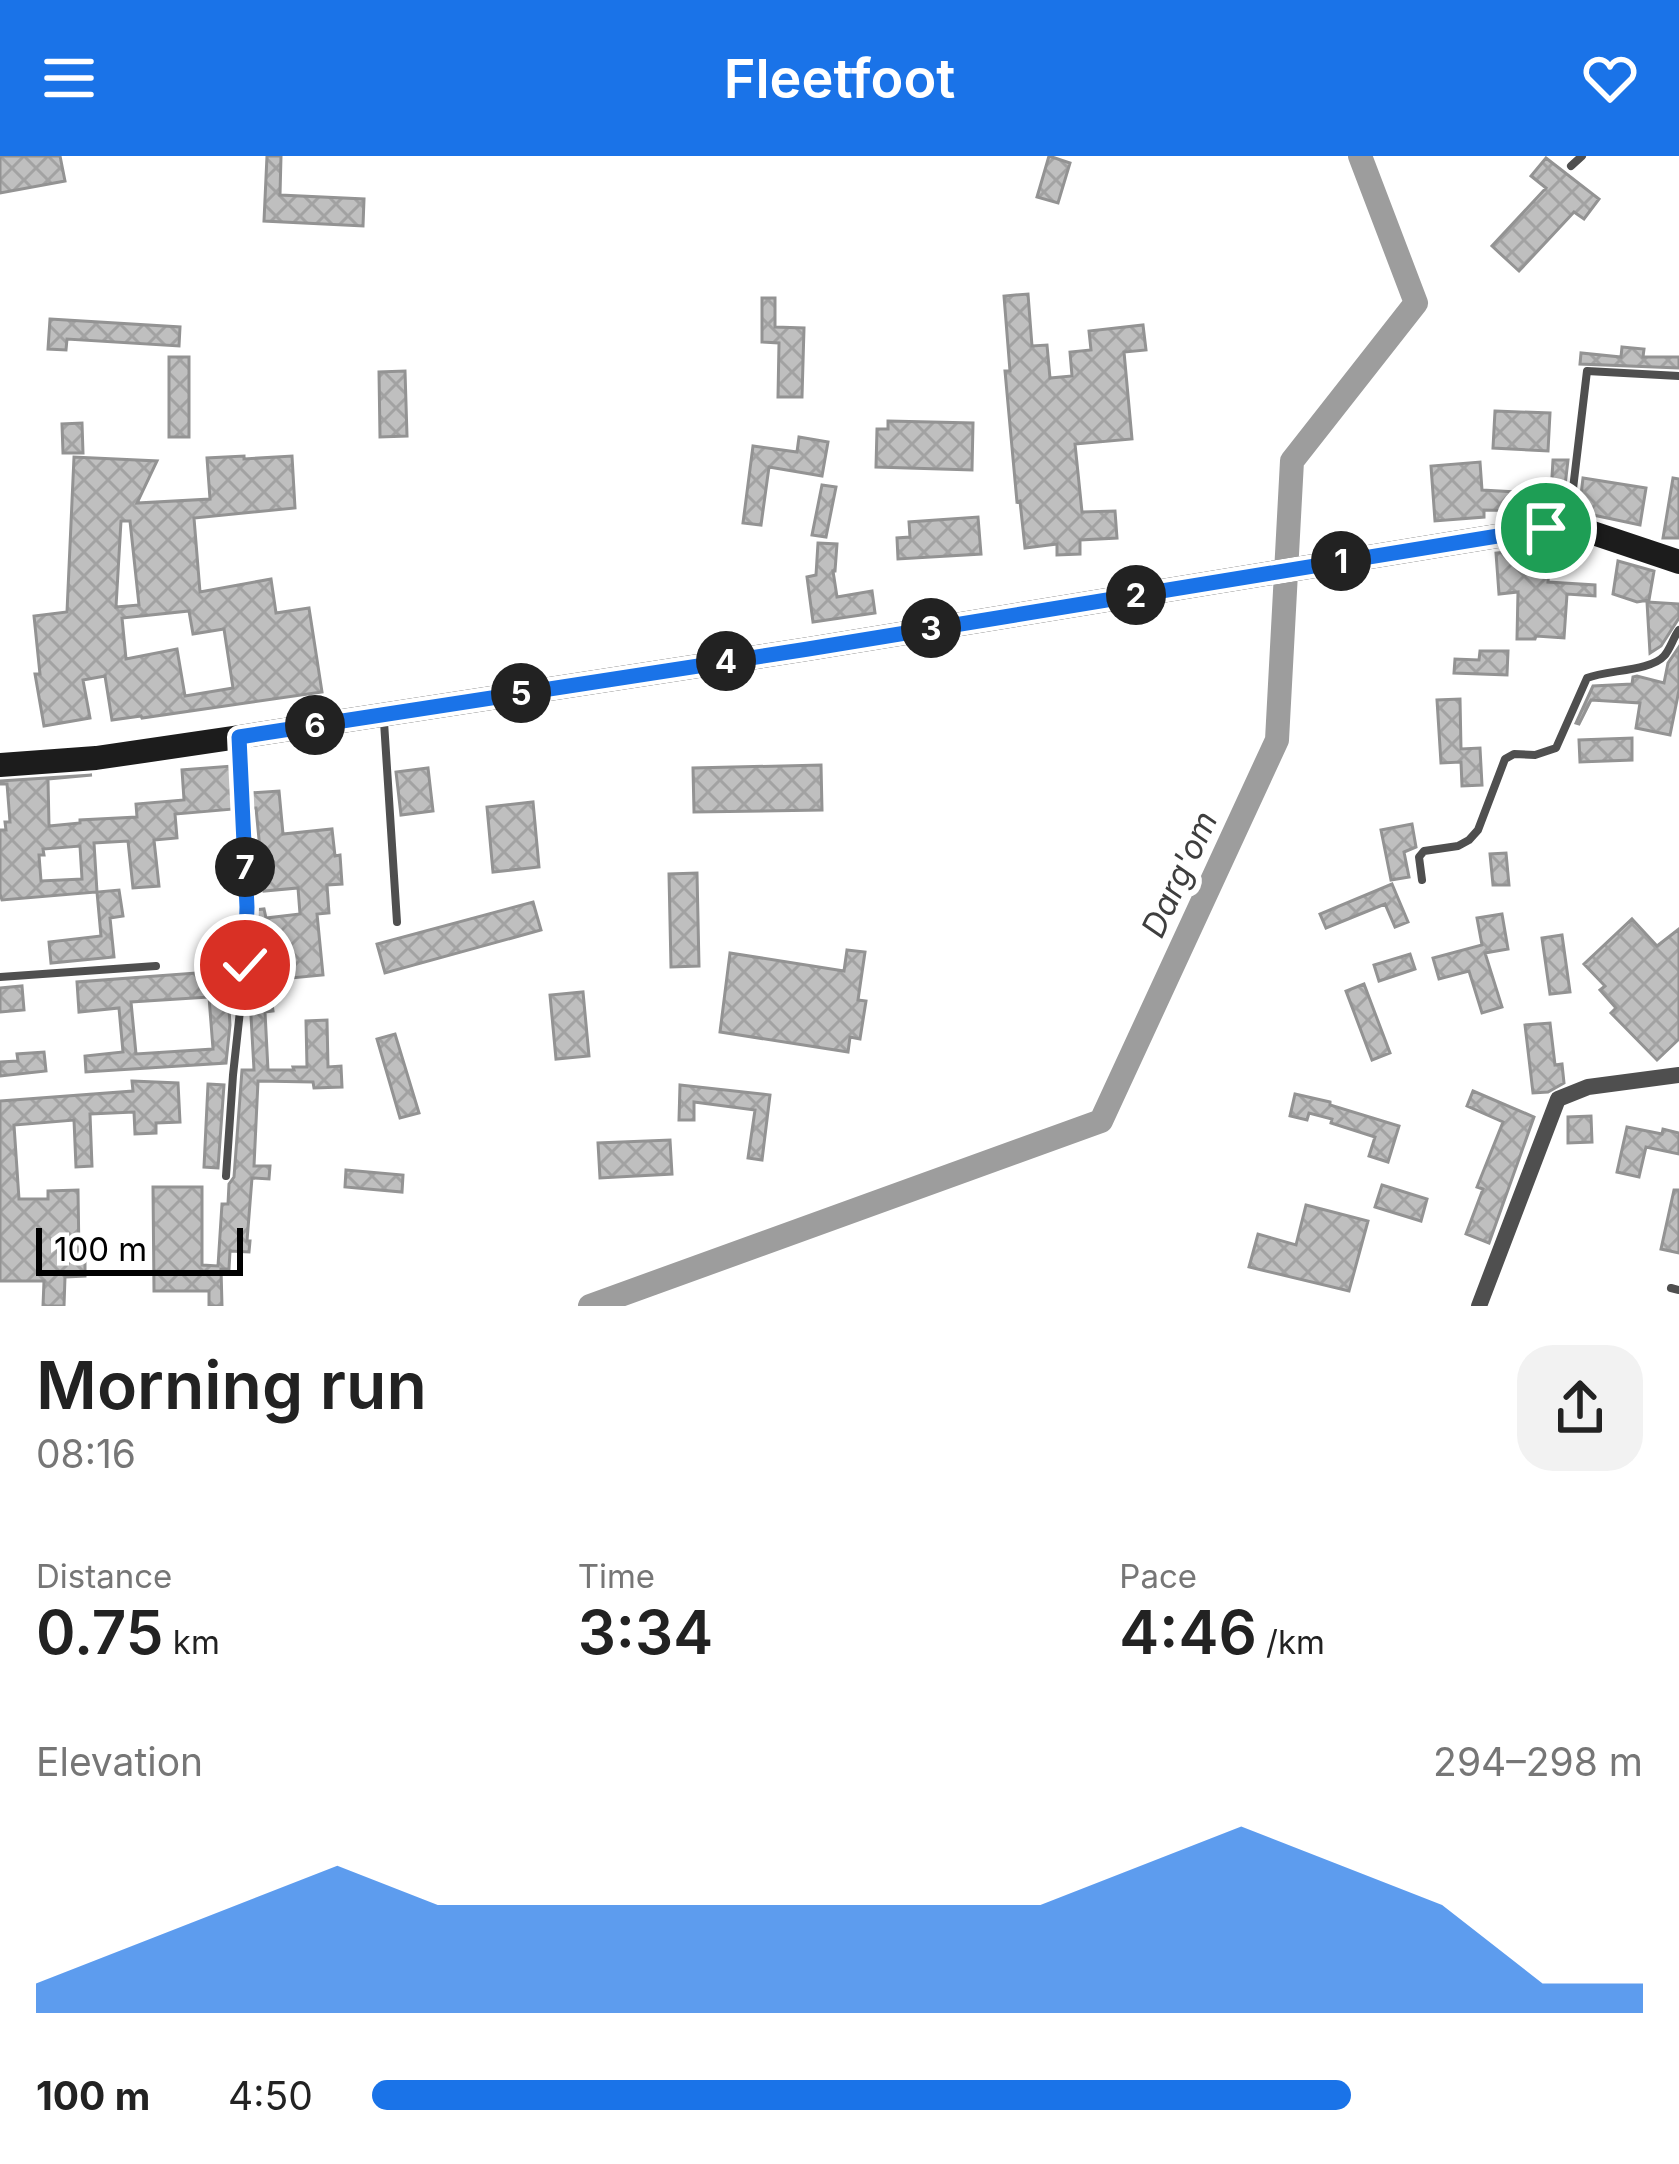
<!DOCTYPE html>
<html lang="en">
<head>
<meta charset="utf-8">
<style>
	body { margin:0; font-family:Inter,sans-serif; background:#f2f2f2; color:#222; height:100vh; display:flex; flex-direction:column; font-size:45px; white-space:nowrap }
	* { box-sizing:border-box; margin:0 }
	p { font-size:39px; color:#767676 }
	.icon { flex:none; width:66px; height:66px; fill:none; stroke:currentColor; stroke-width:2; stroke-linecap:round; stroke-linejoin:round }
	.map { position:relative; height:1150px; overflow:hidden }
	.drawer { display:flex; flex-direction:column; background:#fff; flex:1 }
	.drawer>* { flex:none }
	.scale { position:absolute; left:36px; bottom:30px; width:207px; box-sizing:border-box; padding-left:12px; border:6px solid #000; border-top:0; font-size:33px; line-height:42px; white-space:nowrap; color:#000; -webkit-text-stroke:9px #fff; paint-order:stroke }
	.pin { position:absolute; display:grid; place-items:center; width:102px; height:102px; color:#fff; margin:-51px; border:6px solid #fff; border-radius:50%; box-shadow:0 3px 12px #0007 }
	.km { position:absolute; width:60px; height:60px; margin:-30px; border-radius:50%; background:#222; color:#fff; font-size:33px; line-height:60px; text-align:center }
	.round { display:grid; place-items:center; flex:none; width:126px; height:126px; border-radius:36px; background:#f2f2f2 }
	.head { display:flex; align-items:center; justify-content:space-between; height:204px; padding:0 36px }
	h1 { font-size:66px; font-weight:600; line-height:90px }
	.stats { display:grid; grid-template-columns:repeat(3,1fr); gap:18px; height:204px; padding:12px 36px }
	.stats div { display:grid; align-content:center }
	.stats b { font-size:60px; font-weight:600 }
	.stats small { font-size:33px; font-weight:400 }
	.stats p { font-size:33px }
	.chart { height:336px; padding:24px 36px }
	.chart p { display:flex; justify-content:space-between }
	.chart svg { width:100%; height:216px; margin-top:12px; fill:#1a73e8; opacity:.7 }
	ul { padding:0 36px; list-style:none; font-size:39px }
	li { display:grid; grid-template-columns:192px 144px 1fr; align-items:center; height:90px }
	li i { height:30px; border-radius:15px; background:#1a73e8 }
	header { display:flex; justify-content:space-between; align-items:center; height:156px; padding:0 36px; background:#1a73e8; color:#fff; font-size:54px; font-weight:600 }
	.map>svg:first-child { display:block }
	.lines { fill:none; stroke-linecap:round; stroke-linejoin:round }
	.river { stroke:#9d9d9d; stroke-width:24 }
	.building { fill:url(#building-cross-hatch); stroke:#939393; stroke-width:3; fill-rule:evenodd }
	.service { stroke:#4f4f4f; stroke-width:8 }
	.minor { stroke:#4f4f4f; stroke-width:16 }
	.secondary { stroke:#1c1c1c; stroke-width:24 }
	.route-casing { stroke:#fff; stroke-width:24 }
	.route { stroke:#1a73e8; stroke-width:15 }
	.labels { text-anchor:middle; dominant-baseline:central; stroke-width:12; stroke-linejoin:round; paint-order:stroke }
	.water-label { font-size:33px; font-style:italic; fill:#3e3e3e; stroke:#fff }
</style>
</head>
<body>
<header><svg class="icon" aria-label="menu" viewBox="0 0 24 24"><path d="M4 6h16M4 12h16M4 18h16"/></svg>Fleetfoot<svg class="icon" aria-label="heart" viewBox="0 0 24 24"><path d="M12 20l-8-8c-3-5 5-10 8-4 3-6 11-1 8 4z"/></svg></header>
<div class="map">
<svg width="1679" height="1150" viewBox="0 0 1679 1150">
	<defs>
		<pattern id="building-cross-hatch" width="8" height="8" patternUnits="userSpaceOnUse" patternTransform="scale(3)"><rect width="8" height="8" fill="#bfbfbf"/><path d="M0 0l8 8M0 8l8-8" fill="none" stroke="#a2a2a2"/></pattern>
	</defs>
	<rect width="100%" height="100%" fill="#fff"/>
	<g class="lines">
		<path class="river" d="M590 1150 1101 965 1277 584 1292 305 1416 147 1360 0"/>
	</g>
	<path class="building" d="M0 0H60L65 25 0 37Z
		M267 0H281L280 39 364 43 363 70 264 65Z
		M1049 0 1070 7 1058 47 1037 41Z
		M1546 2 1599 43 1584 63 1574 56 1519 115 1492 90 1546 32 1531 20Z
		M1028 138 1032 190 1047 189 1050 222 1072 220 1070 196 1091 194 1089 175 1143 169 1146 194 1124 196 1132 283 1075 288 1082 356 1115 355 1117 382 1080 384V398L1057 399V388L1025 392 1020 345 1017 346 1005 215H1010L1004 140Z
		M762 142H775V171L804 172 802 241H778L779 187 762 186Z
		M50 163 180 171 179 190 67 183 66 194 48 193Z
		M1622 191 1644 193 1643 201H1679V212L1580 208 1581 197 1621 201Z
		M169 201H189V281H169Z
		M405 215 407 280 380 281 379 216Z
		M1495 255 1550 257 1548 295 1493 292Z
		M888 265 973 267 972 314 876 311 877 273H888Z
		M82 267 83 297H63L62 268Z
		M799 281 828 286 822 320 769 311 761 369 743 367 753 290 797 296Z
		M244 300V303L292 300 295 352 194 362 200 436 271 423 276 457 309 452 322 536 142 562 141 560 112 564 105 520 83 524 90 562 44 570 35 518H40L34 460 67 456 74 301 157 305 137 347 210 343 207 302ZM121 365H130L139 449 116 451ZM189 455 193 478 224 473 233 532 185 540 177 493 126 503 122 462Z
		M1553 304H1568L1562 356 1484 354V361L1435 365 1431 310 1480 306 1482 334 1551 338Z
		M1583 322 1646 332 1640 369 1579 356Z
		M1673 322 1679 323V382H1663Z
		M822 329 836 331 826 381 812 379Z
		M978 361 981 398 898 403 897 382 910 381 909 366Z
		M818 387 837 388 835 415H833L837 441 872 435 875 457 813 466 807 421 816 419Z
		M1535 390 1563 391 1562 402 1550 401 1548 426 1595 429V440L1567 438 1564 482 1536 480 1535 483H1517L1518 436 1499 438 1496 397 1535 393Z
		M1618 405 1654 415 1649 444 1637 446 1613 438Z
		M1647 446 1679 448V462L1661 490 1650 497Z
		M1679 491V534L1670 579 1636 572 1640 547 1591 544 1579 568 1576 567 1593 530 1632 528 1633 521 1637 520 1664 527 1668 507Z
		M1480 495H1508L1507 519 1454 517 1455 503 1479 504Z
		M1460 543 1461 593 1480 592 1482 629 1462 630 1461 606 1441 607 1437 544Z
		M1632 582V604L1580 606 1579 584Z
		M821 609 822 654 694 656 693 612Z
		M232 610 234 653 175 658 177 682 154 684 159 730 133 732 128 685 94 687 97 736 2 744 0 738V674H6L5 666H10L7 628H0V625L92 619 48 623 49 670 80 667V664L137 661 136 648 184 644 182 614ZM80 690 82 723 41 725 39 699H44L43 693Z
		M428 612 433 655 401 659 396 616Z
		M279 635 283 678 332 673 335 700 340 699 342 728 327 729 329 757 317 758 323 819 269 824 273 855 265 856 268 914H294L293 911H307L306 865 327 864 328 911 341 910 342 931 314 932 313 926 258 925 254 1010H270L269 1023 252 1022 247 1085H250L249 1096 230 1095 229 1113H221L222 1150H209V1135H154L153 1031H202V1109L218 1110 222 1048H228L229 1028 234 1021 242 914H254L250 842 253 810H256L255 754 264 753 266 762 300 758 298 732 264 735 256 652H250V637Z
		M533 646 539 711 493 716 487 651Z
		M1412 668 1416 691 1404 696 1409 721 1391 724 1381 674Z
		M1506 697 1509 729H1493L1490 698Z
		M697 717 699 810 671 811 669 718Z
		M1392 728 1408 766 1395 771 1385 748 1326 772 1320 758Z
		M119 734 123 760 110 762 114 801 51 807 49 786 101 780 97 736Z
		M533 746 541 774 385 817 377 788Z
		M1502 758 1508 793 1485 797 1502 851 1482 857 1469 815 1439 823 1433 802 1482 789 1477 762Z
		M1632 763 1657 790 1679 773V883L1657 904 1611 857 1616 852 1600 834 1605 830 1584 808Z
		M1562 779 1570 836 1550 838 1542 782Z
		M847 794 865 796 858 844 866 845 860 883 850 881 848 896 720 876 730 797 844 815Z
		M1410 798 1415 813 1379 825 1374 809Z
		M222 815V820H227L230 869 226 907 86 916 85 900 123 896 119 852 79 856 77 826ZM209 841 213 893 136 898 131 846Z
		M1364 828 1390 897 1372 904 1346 835Z
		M22 830 24 854 0 856V832Z
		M583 836 589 900 556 903 550 839Z
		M1550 867 1555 909 1562 908 1564 927 1548 936 1533 937 1525 869Z
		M395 878 419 957 400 962 377 883Z
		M44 896 46 915 0 920V906L18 905 17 898Z
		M132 925 178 927 180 966 156 967V977L135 978 134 956 90 958 92 1010 76 1011 74 964 14 969 19 1043H48V1035L78 1034 79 1099 85 1098V1120L65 1121 64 1150H43L44 1125H0V945L133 935Z
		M208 928 224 929 218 1012 204 1011Z
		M680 929 770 939 762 1004 748 1002 755 954 694 946V964H679Z
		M1473 935 1534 961 1489 1087 1466 1078 1483 1033 1477 1031 1503 966 1467 950Z
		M1295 938 1330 946V949L1399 970 1388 1006 1369 1000 1375 981 1331 967 1332 963 1309 957 1307 964 1290 960Z
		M1591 960 1592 986 1568 987V961Z
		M1627 971 1662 978 1663 973 1679 977V998L1646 991 1639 1021 1617 1016Z
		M670 984 672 1018 600 1022 598 987Z
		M346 1014 403 1019 402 1036 345 1031Z
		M1382 1029 1427 1043 1421 1065 1375 1051Z
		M1674 1034H1679V1097L1661 1093Z
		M1306 1049 1368 1065 1349 1135 1249 1111 1258 1078 1296 1089Z"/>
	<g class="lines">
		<path class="service" d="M1571 10 1582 0
			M1575 364 1570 358 1587 215 1679 220
			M384 566 397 766
			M1422 724 1419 701 1424 695 1458 690 1469 684 1478 674 1505 603 1514 598 1535 599 1556 592 1587 522C1607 514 1651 515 1664 500 1670 494 1673 482 1679 474
			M0 821 156 810
			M226 1020 233 919 245 809 247 751 239 588
			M1671 1132 1679 1134"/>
		<path class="minor" d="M1479 1150 1558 943 1588 931 1679 919"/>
		<path class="secondary" d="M0 609 96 602 239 581 808 493 1546 372H1578L1679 406"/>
	</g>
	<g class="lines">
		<g class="route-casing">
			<path id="route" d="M245 809 247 751 239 581 808 493 1546 372"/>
		</g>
		<use href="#route" class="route"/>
	</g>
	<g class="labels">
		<g class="water-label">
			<text transform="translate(1179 718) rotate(-65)">Darg'om</text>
		</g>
	</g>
</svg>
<div class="scale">100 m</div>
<div class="pin" style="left:1546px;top:372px;background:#1e9e55"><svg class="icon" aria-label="arrive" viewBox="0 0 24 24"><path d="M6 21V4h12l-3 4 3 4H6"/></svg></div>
<div class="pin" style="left:245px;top:809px;background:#d93025"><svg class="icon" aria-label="check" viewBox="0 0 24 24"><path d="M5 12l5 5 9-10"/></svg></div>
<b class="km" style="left:1341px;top:405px">1</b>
<b class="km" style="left:1136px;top:439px">2</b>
<b class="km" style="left:931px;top:472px">3</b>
<b class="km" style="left:726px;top:505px">4</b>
<b class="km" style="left:521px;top:537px">5</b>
<b class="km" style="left:315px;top:569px">6</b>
<b class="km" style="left:245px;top:711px">7</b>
</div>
<section class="drawer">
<div class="head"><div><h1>Morning run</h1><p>08:16</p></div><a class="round"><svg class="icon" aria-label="share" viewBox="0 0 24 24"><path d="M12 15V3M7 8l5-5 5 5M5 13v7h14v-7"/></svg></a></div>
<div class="stats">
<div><p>Distance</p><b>0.75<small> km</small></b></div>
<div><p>Time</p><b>3:34</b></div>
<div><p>Pace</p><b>4:46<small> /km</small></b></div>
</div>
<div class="chart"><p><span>Elevation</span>294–298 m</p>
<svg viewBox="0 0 160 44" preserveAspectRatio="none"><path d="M0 44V38L10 30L20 22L30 14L40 22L50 22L60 22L70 22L80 22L90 22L100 22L110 14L120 6L130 14L140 22L150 38L160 38V44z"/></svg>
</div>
<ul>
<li><b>100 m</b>4:50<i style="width:77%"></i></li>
</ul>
</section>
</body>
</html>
